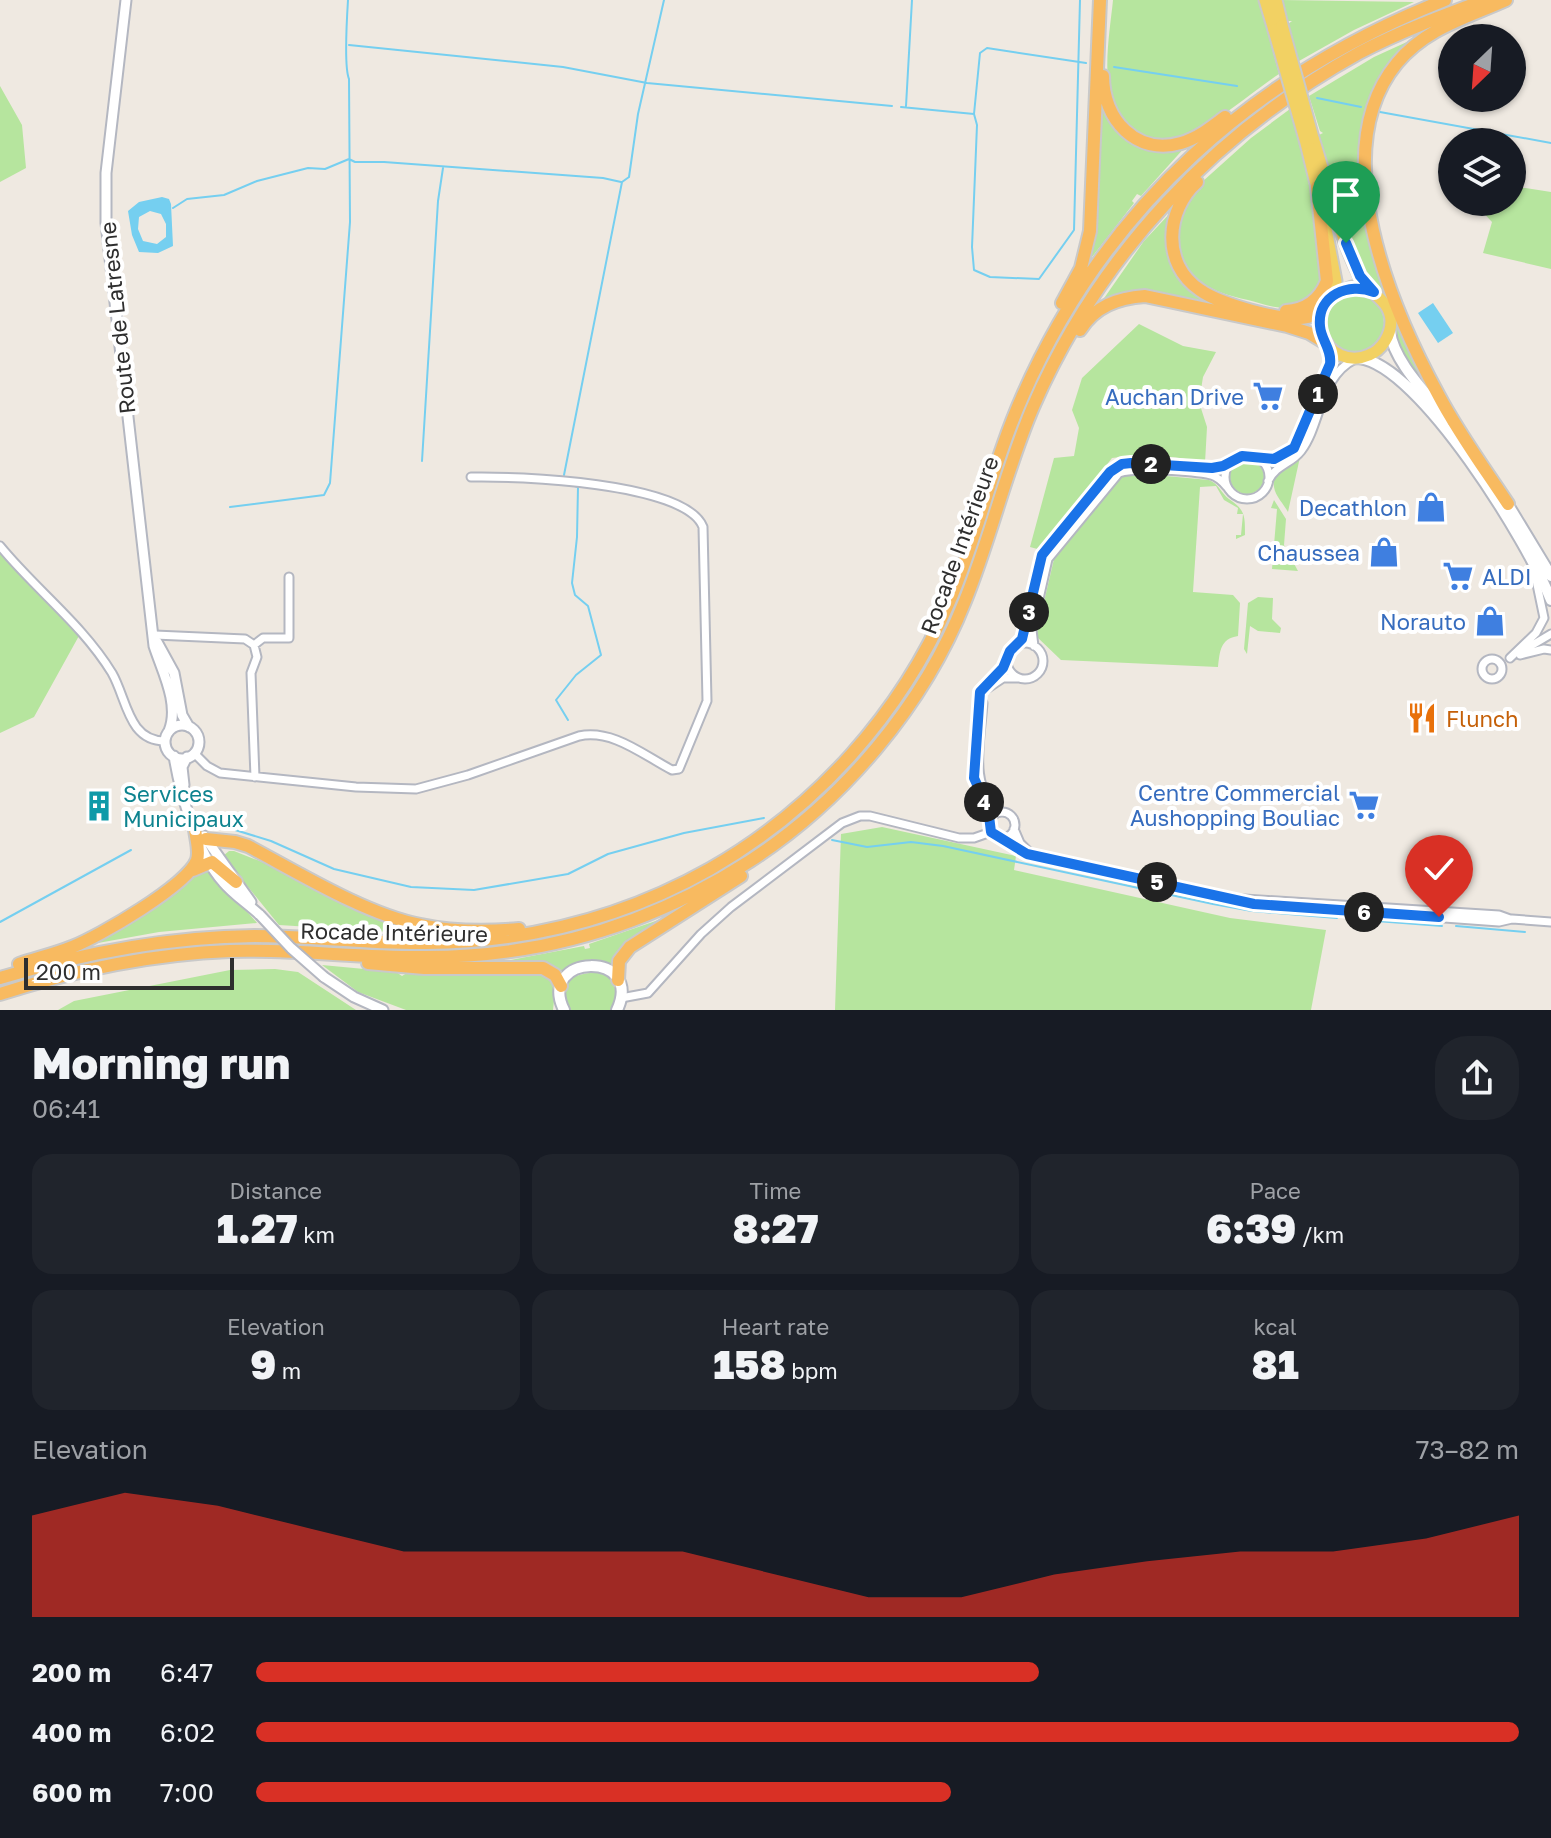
<!DOCTYPE html>
<html lang="en">
<head>
<meta charset="utf-8">
<style>
	body { margin:0; font-family:"Golos Text",sans-serif; background:#20242c; color:#f1f3f6; height:100vh; display:flex; flex-direction:column; font-size:30px; white-space:nowrap }
	* { box-sizing:border-box; margin:0 }
	p { font-size:26px; color:#9ea1a6 }
	.icon { flex:none; width:44px; height:44px; fill:none; stroke:currentColor; stroke-width:2; stroke-linecap:round; stroke-linejoin:round }
	.map { position:relative; height:1010px; overflow:hidden }
	.sheet { display:flex; flex-direction:column; background:#171b24; flex:1 }
	.sheet>* { flex:none }
	.needle { width:52px; rotate:205deg }
	.controls { position:absolute; left:1438px; top:24px; display:grid; gap:16px }
	.controls a { display:grid; place-items:center; width:88px; height:88px; border-radius:50%; background:#171b24; box-shadow:0 2px 6px #0004; font-size:40px }
	.scale { position:absolute; left:24px; bottom:20px; width:210px; box-sizing:border-box; padding-left:8px; border:4px solid #2e2e2e; border-top:0; font-size:22px; line-height:28px; white-space:nowrap; color:#2e2e2e; -webkit-text-stroke:6px #fff; paint-order:stroke }
	.pin { position:absolute; display:grid; place-items:center; width:68px; height:68px; color:#fff; margin:-82px -34px; border-radius:50% 50% 50% 0; rotate:-45deg; box-shadow:0 0 8px #0007 }
	.pin .icon { rotate:45deg }
	.km { position:absolute; width:40px; height:40px; margin:-20px; border-radius:50%; background:#222; color:#fff; font-size:22px; line-height:40px; text-align:center }
	.round { display:grid; place-items:center; flex:none; width:84px; height:84px; border-radius:32px; background:#20242c }
	.headline { display:flex; align-items:center; justify-content:space-between; height:136px; padding:0 32px }
	h1 { font-size:44px; font-weight:800; line-height:60px }
	.stats { display:grid; grid-template-columns:repeat(3,1fr); gap:12px; height:136px; padding:8px 32px }
	.stats div { display:grid; align-content:center; border-radius:20px; background:#20242c; text-align:center }
	.stats b { font-size:40px; font-weight:800 }
	.stats small { font-size:22px; font-weight:400 }
	.stats p { font-size:22px }
	.chart { height:224px; padding:16px 32px }
	.chart p { display:flex; justify-content:space-between }
	.chart svg { width:100%; height:144px; margin-top:8px; fill:#d93025; opacity:.7 }
	ul { padding:0 32px; list-style:none; font-size:26px }
	li { display:grid; grid-template-columns:128px 96px 1fr; align-items:center; height:60px }
	li i { height:20px; border-radius:10px; background:#d93025 }
	.map>svg:first-child { display:block }
	.green { fill:#b6e59e }
	.water { fill:#75cff0; fill-rule:evenodd }
	.lines { fill:none; stroke-linecap:round; stroke-linejoin:round }
	.stream { stroke:#75cff0; stroke-width:2 }
	.minor-casing { stroke:#b4b7c1; stroke-width:11 }
	.tertiary-casing { stroke:#b4b7c1; stroke-width:13 }
	.secondary-casing { stroke:#b4b7c1; stroke-width:14 }
	.primary-casing { stroke:#c9c9c9; stroke-width:15 }
	.trunk-casing { stroke:#c9c9c9; stroke-width:16 }
	.minor { stroke:#fff; stroke-width:7 }
	.tertiary { stroke:#fff; stroke-width:9 }
	.secondary { stroke:#fff; stroke-width:10 }
	.primary { stroke:#f2d163; stroke-width:11 }
	.trunk { stroke:#f8ba60; stroke-width:12 }
	.tertiary-bridge-casing { stroke:#b4b7c1; stroke-width:13; stroke-linecap:butt }
	.primary-bridge-casing { stroke:#c9c9c9; stroke-width:15; stroke-linecap:butt }
	.tertiary-bridge { stroke:#fff; stroke-width:9 }
	.primary-bridge { stroke:#f2d163; stroke-width:11 }
	.route-casing { stroke:#fff; stroke-width:16 }
	.route { stroke:#1a73e8; stroke-width:10 }
	.labels { text-anchor:middle; dominant-baseline:central; stroke-width:8; stroke-linejoin:round; paint-order:stroke }
	.street-label { font-size:22px; fill:#2e2e2e; stroke:#fff }
	.shop-label { font-size:22px; fill:#366cbe; stroke:#fff; text-anchor:end }
	.food-label { font-size:22px; fill:#c56008; stroke:#fff; text-anchor:start }
	.culture-label { font-size:22px; fill:#0d838f; stroke:#fff; text-anchor:start }
</style>
</head>
<body>
<div class="map">
<svg width="1551" height="1010" viewBox="0 0 1551 1010">
	<rect width="100%" height="100%" fill="#efe9e1"/>
	<path class="green" d="M1113 0H1259L1279 74C1251 93 1224 117 1194 133 1179 141 1162 143 1146 138 1092 119 1109 42 1113 0Z
		M1281 0 1414 2 1354 30 1299 61 1288 24 1292 21H1287Z
		M1420 36 1370 105 1369 221 1435 398 1395 344 1393 307 1387 297 1366 280 1350 239 1319 135 1323 133 1320 131 1309 96 1374 57Z
		M1099 71 1118 131 1186 146 1141 196 1137 194 1132 201 1134 203 1085 266Z
		M0 86 22 125 26 168 0 182Z
		M1290 109C1303 154 1313 200 1321 246 1322 255 1327 268 1326 277 1323 294 1300 307 1284 308 1273 308 1259 303 1248 300 1181 287 1156 247 1197 188L1200 190 1204 185 1202 182 1251 138Z
		M1512 186 1551 192V269L1483 253 1492 222 1477 206 1478 202H1512Z
		M1172 211C1177 254 1169 291 1220 306L1162 294 1100 304 1144 241Z
		M1326 323a29 29 0 1 1 58 0a29 29 0 1 1-58 0Z
		M1139 324 1183 346 1216 352 1203 377 1199 402 1207 427 1205 463C1174 455 1143 454 1112 458L1041 550 1030 547 1054 458 1074 456 1079 428 1072 410 1082 378Z
		M1300 457 1288 512C1280 498 1270 492 1275 474Z
		M1230 477a17 17 0 1 1 34 0a17 17 0 1 1-34 0Z
		M1134 473 1209 480C1219 484 1221 493 1229 499 1245 510 1245 515 1245 535L1236 539V535H1241L1243 514H1237L1238 508 1224 500 1216 486 1200 487 1193 592 1233 595 1240 603 1238 636C1220 639 1220 651 1218 667L1061 660 1036 636 1054 559 1118 480 1122 476Z
		M1274 500 1286 519 1284 545 1298 571 1272 569 1277 509 1271 508Z
		M0 550 80 634 34 717 0 733Z
		M1258 597 1273 598 1272 619 1281 628 1280 633 1258 631 1250 626 1247 654 1244 649 1248 603Z
		M882 827 1016 856 1014 870 1230 918 1326 930 1311 1010H835L841 834Z
		M229 851H234L443 933 390 932 279 925 223 856Z
		M207 867C221 889 241 903 257 923L159 932 98 943 97 941 198 870Z
		M673 915 622 946 615 968C596 957 576 958 562 976L495 963 584 946 585 949 590 948 589 944Z
		M322 965 396 972 402 976 407 973 543 974 556 982 553 1010H406L358 992Z
		M275 969 298 972 356 1010H58L74 1001 230 970Z
		M604 972C617 983 618 995 612 1010H569C552 976 579 973 604 972Z"/>
	<path class="water" d="M162 197 169 199 171 204 173 246 158 253 139 252 132 235 128 211 139 202ZM150 211 161 214 166 224V237L157 244 143 241 138 229 139 217Z
		M1433 303 1453 333 1438 343 1418 313Z"/>
	<g class="lines">
		<path class="stream" d="M349 45 563 67 647 83 892 106
			M1114 67 1237 86
			M1317 98 1361 107
			M906 106 912 0
			M901 107 974 114 980 53 987 48 1086 63
			M1380 112 1551 143
			M974 114 977 125 972 247 974 270 990 277 1039 279 1074 230 1080 0
			M173 208 187 199 224 195 257 181 308 168 325 169 349 159 355 162H384L603 178 621 182
			M422 461 438 201 443 168
			M564 475 622 182 629 177 638 114 664 0
			M230 507 324 495 330 483 350 222 349 79C344 67 347 16 348 0
			M568 720 556 700 576 675 601 655 588 606 575 595 572 583 577 537 578 487 571 485
			M209 822 271 841 334 869 411 887 474 890 568 874 608 854 684 833 764 818
			M832 840 867 847 911 842 943 846 1213 904 1252 911 1337 918
			M1350 919 1442 926
			M0 922 131 850
			M1456 926 1525 932"/>
		<g class="minor-casing">
			<path id="minor" d="M1225 477a22 22 0 1 1 44 0a22 22 0 1 1-44 0Z
				M1257 458H1280L1297 443 1328 372 1331 358 1329 350
				M1268 481C1277 464 1291 464 1301 451 1322 423 1319 377 1355 359
				M0 546C36 590 82 624 112 673 127 699 128 741 165 741
				M155 635 245 639 254 645 257 657 251 673 255 777
				M1007 661a18 18 0 1 1 36 0a18 18 0 1 1-36 0Z
				M1018 644 1026 628 1042 555 1115 468C1147 451 1194 478 1230 463
				M254 645 263 638H289V577
				M1034 646 1032 630 1048 559 1119 473C1134 467 1194 471 1211 475 1218 477 1222 481 1227 487
				M1519 653 1551 634
				M1520 655 1544 649 1551 650
				M1510 658 1536 633 1544 618 1534 570
				M1482 669a10 10 0 1 1 20 0a10 10 0 1 1-20 0Z
				M988 688 1003 678H1019
				M983 703C981 738 967 791 1002 812
				M194 753 207 766 220 773 356 787 416 789 468 775 579 736C613 729 643 755 672 770L679 769 707 701 703 527C686 482 515 476 471 477
				M989 825a13 13 0 1 1 26 0a13 13 0 1 1-26 0Z
				M989 821 988 808 974 778 979 699C983 681 999 676 1007 661
				M1014 829 1020 843 1030 853
				M1003 838 1027 854 1254 904 1499 922 1512 919 1551 922
				M1244 899 1499 915 1510 919
				M621 998 648 993 701 934 731 907 842 823 860 816H870L959 838H974L991 832"/>
		</g>
		<g class="tertiary-casing">
			<path id="tertiary" d="M126 0 106 173V223L154 646C162 671 180 704 169 731
				M157 642 174 673 182 715 189 727
				M165 742a17 17 0 1 1 34 0a17 17 0 1 1-34 0Z
				M174 756C180 793 197 853 223 882 233 894 248 904 260 915
				M184 785 182 767 187 757
				M204 836 251 902
				M324 977 354 997 383 1010"/>
		</g>
		<g class="secondary-casing">
			<path id="secondary" d="M1390 331C1393 361 1428 395 1447 419
				M1359 358C1420 365 1529 544 1551 600
				M1505 500 1551 576
				M564 1010C536 953 645 950 617 1010"/>
		</g>
		<g class="primary-casing">
			<path id="primary" d="M1265 0 1274 30
				M1276 0 1282 25
				M1313 138C1328 184 1338 234 1360 277 1369 294 1390 299 1391 321 1391 335 1382 350 1369 355 1360 359 1349 359 1340 355 1322 346 1315 325 1323 308 1327 298 1335 293 1336 281L1325 224
				M1306 143 1319 196
				M1333 295 1352 287 1369 291"/>
		</g>
		<g class="trunk-casing">
			<path id="trunk" d="M1506 0C1466 18 1426 28 1397 63 1324 152 1392 310 1439 396 1459 434 1485 469 1508 504
				M1103 76C1103 119 1136 156 1181 143 1198 138 1212 127 1225 117
				M1197 182C1166 210 1161 264 1200 290 1220 304 1284 323 1308 317 1314 315 1318 311 1323 307
				M1062 303 1081 268 1090 231 1100 0
				M1286 311C1306 310 1320 299 1327 281L1317 187
				M1080 330C1095 306 1118 298 1145 296L1287 326 1309 333 1327 344
				M206 839 235 842 248 846C297 872 367 915 421 925 454 932 486 932 519 929
				M193 870 212 862 236 882
				M368 963 424 968H543L555 975 561 986
				M19 964C37 958 55 954 72 947 98 937 188 885 197 860 200 851 196 839 195 829
				M0 978C83 953 167 937 254 936 312 936 369 944 426 943 527 942 623 918 710 869 815 809 901 714 949 602 978 535 993 462 1023 395 1106 206 1254 75 1445 0
				M618 980 619 961 630 947 741 876
				M0 994C75 970 151 954 230 951 296 949 361 958 426 957 542 957 652 924 750 861 844 800 924 705 965 601 991 537 1006 470 1033 407 1099 255 1214 133 1359 53 1399 32 1442 16 1485 0"/>
		</g>
		<use href="#minor" class="minor"/>
		<use href="#tertiary" class="tertiary"/>
		<use href="#secondary" class="secondary"/>
		<use href="#primary" class="primary"/>
		<use href="#trunk" class="trunk"/>
		<g class="tertiary-bridge-casing">
			<path id="tertiary-bridge" d="M260 915 291 948 324 977"/>
		</g>
		<g class="primary-bridge-casing">
			<path id="primary-bridge" d="M1282 25 1313 138
				M1274 30 1306 143"/>
		</g>
		<use href="#tertiary-bridge" class="tertiary-bridge"/>
		<use href="#primary-bridge" class="primary-bridge"/>
	</g>
	<g class="lines">
		<g class="route-casing">
			<path id="route" d="M1346 243 1360 276 1374 292C1349 282 1317 295 1320 326 1321 340 1332 349 1330 364L1294 448 1274 459 1242 456 1223 466 1212 468 1131 463 1122 464 1110 472 1042 555 1022 639 1010 651 1003 668 980 692 974 778 988 808 991 832 1027 854 1254 904 1439 917"/>
		</g>
		<use href="#route" class="route"/>
	</g>
	<defs>
		<g id="supermarket-bare" transform="scale(2.4)"><path d="M-6-5.5h2.5l.6 2H6L4.5 2H-2.5L-4.4-4H-6ZM-1.5 3.2a1.3 1.3 0 1 0 .1 0ZM3 3.2a1.3 1.3 0 1 0 .1 0Z" fill="#3f7fe0" stroke="#fff" stroke-width="2.5" paint-order="stroke"/></g>
		<g id="shop-bare" transform="scale(2.4)"><path d="M-5-2.5h2.3a2.7 3.5 0 0 1 5.4 0H5L5.5 6h-11ZM-1.5-2.5h3a1.5 2.3 0 0 0-3 0Z" fill="#3f7fe0" stroke="#fff" stroke-width="2.5" paint-order="stroke"/></g>
		<g id="restaurant-bare" transform="scale(2.4)"><path d="M-5-6h1v4h1v-4h1v4h1v-4h1v5L-1.5 .5V6h-2V.5L-5-1ZM5-6V6H3V1.5H1.5Q1.5-4 5-6Z" fill="#e8710a" stroke="#fff" stroke-width="2.5" paint-order="stroke"/></g>
		<g id="building-bare" transform="scale(2.4)"><path d="M-4-6H4V6H1V3H-1V6H-4ZM-2.5-4.3h1.7v1.8h-1.7ZM.8-4.3h1.7v1.8H.8ZM-2.5-1h1.7V.8h-1.7ZM.8-1h1.7V.8H.8Z" fill="#0f9aa8" stroke="#fff" stroke-width="2.5" paint-order="stroke"/></g>
	</defs>
	<g fill-rule="evenodd">
		<use href="#supermarket-bare" x="1268" y="396"/>
		<use href="#shop-bare" x="1431" y="507"/>
		<use href="#shop-bare" x="1384" y="552"/>
		<use href="#supermarket-bare" x="1458" y="576"/>
		<use href="#shop-bare" x="1490" y="621"/>
		<use href="#restaurant-bare" x="1422" y="718"/>
		<use href="#supermarket-bare" x="1364" y="805"/>
		<use href="#building-bare" x="99" y="806"/>
	</g>
	<g class="labels">
		<g class="street-label">
			<text transform="translate(117 318) rotate(-96)">Route de Latresne</text>
			<text transform="translate(959 545) rotate(-70)">Rocade Intérieure</text>
			<text transform="translate(394 932) rotate(1)">Rocade Intérieure</text>
		</g>
		<g class="shop-label">
			<text x="1244" y="396">Auchan Drive</text>
			<text x="1407" y="507">Decathlon</text>
			<text x="1360" y="552">Chaussea</text>
			<text x="1482" y="576" text-anchor="start">ALDI</text>
			<text x="1466" y="621">Norauto</text>
			<text x="1340" y="792">Centre Commercial<tspan x="1340" dy="25">Aushopping Bouliac</tspan></text>
		</g>
		<g class="food-label">
			<text x="1446" y="718">Flunch</text>
		</g>
		<g class="culture-label">
			<text x="123" y="793">Services<tspan x="123" dy="25">Municipaux</tspan></text>
		</g>
	</g>
</svg>
<div class="controls">
<a><svg class="needle" viewBox="-14 -14 28 28"><path d="M0-13l5 13h-10z" fill="#e53935"/><path d="M0 13l5-13h-10z" fill="#9ea1a6"/></svg></a>
<a><svg class="icon" aria-label="layers" viewBox="0 0 24 24"><path d="M12 4l9 5-9 5-9-5zM3 14l9 5 9-5"/></svg></a>
</div>
<div class="scale">200 m</div>
<div class="pin" style="left:1346px;top:243px;background:#1e9e55"><svg class="icon" aria-label="arrive" viewBox="0 0 24 24"><path d="M6 21V4h12l-3 4 3 4H6"/></svg></div>
<div class="pin" style="left:1439px;top:917px;background:#d93025"><svg class="icon" aria-label="check" viewBox="0 0 24 24"><path d="M5 12l5 5 9-10"/></svg></div>
<b class="km" style="left:1318px;top:394px">1</b>
<b class="km" style="left:1151px;top:464px">2</b>
<b class="km" style="left:1029px;top:612px">3</b>
<b class="km" style="left:984px;top:802px">4</b>
<b class="km" style="left:1157px;top:882px">5</b>
<b class="km" style="left:1364px;top:912px">6</b>
</div>
<section class="sheet">
<div class="headline"><div><h1>Morning run</h1><p>06:41</p></div><a class="round"><svg class="icon" aria-label="share" viewBox="0 0 24 24"><path d="M12 15V3M7 8l5-5 5 5M5 13v7h14v-7"/></svg></a></div>
<div class="stats">
<div><p>Distance</p><b>1.27<small> km</small></b></div>
<div><p>Time</p><b>8:27</b></div>
<div><p>Pace</p><b>6:39<small> /km</small></b></div>
</div>
<div class="stats">
<div><p>Elevation</p><b>9<small> m</small></b></div>
<div><p>Heart rate</p><b>158<small> bpm</small></b></div>
<div><p>kcal</p><b>81</b></div>
</div>
<div class="chart"><p><span>Elevation</span>73–82 m</p>
<svg viewBox="0 0 160 44" preserveAspectRatio="none"><path d="M0 44V13L10 6L20 10L30 17L40 24L50 24L60 24L70 24L80 31L90 38L100 38L110 31L120 27L130 24L140 24L150 20L160 13V44z"/></svg>
</div>
<ul>
<li><b>200 m</b>6:47<i style="width:62%"></i></li>
<li><b>400 m</b>6:02<i style="width:100%"></i></li>
<li><b>600 m</b>7:00<i style="width:55%"></i></li>
</ul>
</section>
</body>
</html>
